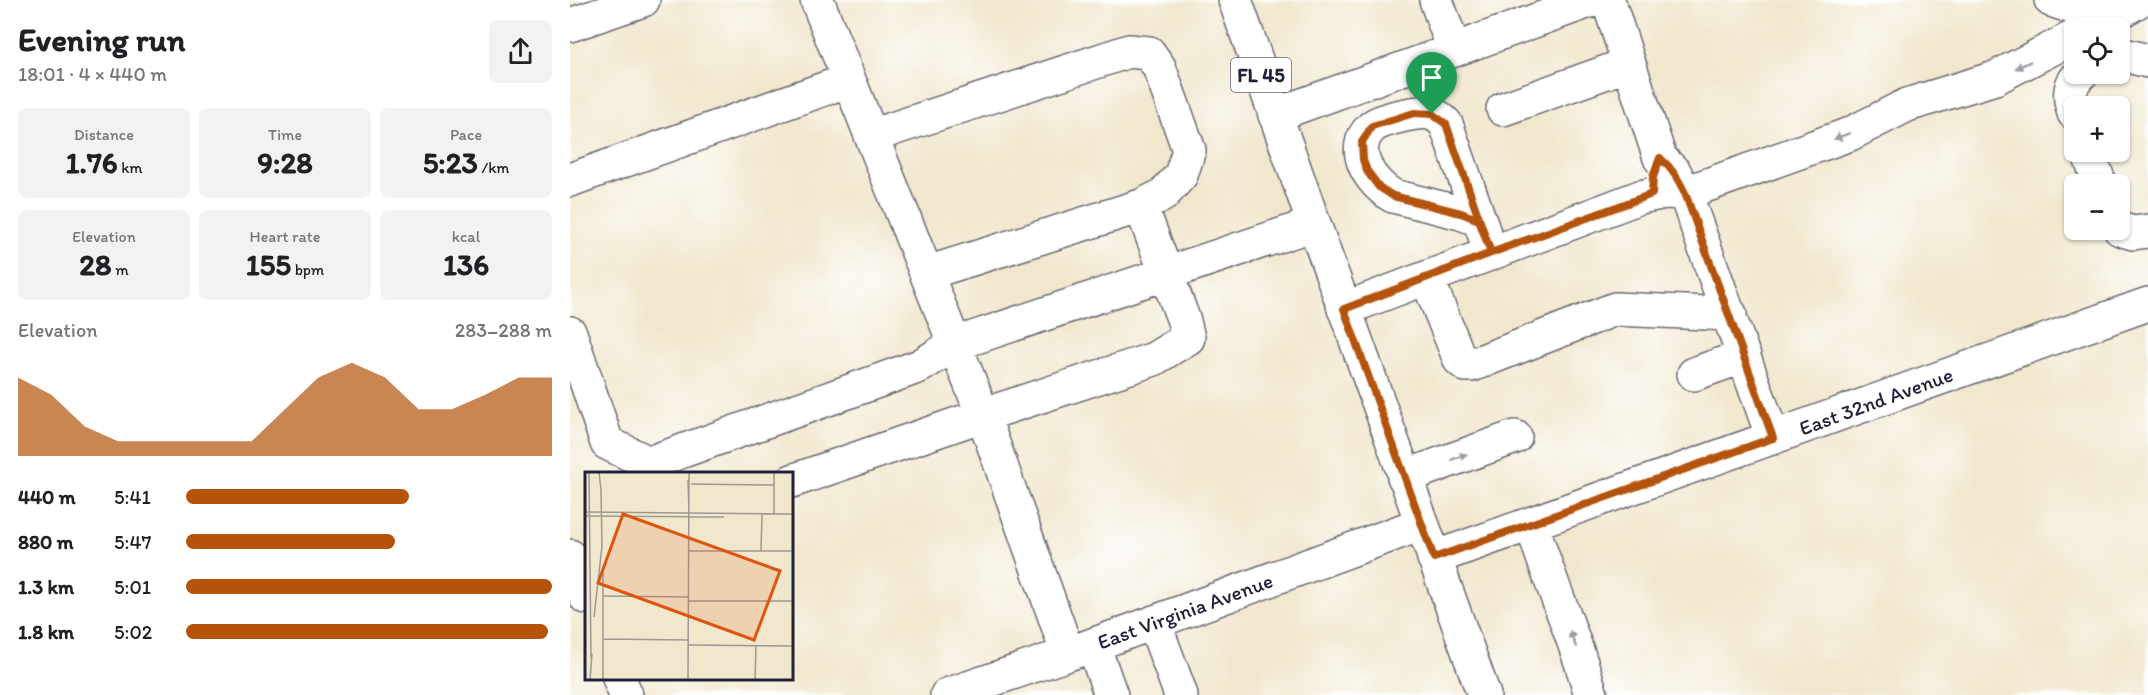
<!DOCTYPE html>
<html lang="en">
<head>
<meta charset="utf-8">
<style>
	body { margin:0; font-family:Itim,sans-serif; background:#f2f2f2; color:#202124; height:100vh; display:flex; flex-direction:column; font-size:22px; white-space:nowrap }
	* { box-sizing:border-box; margin:0 }
	p { font-size:20px; color:#757577 }
	.icon { flex:none; width:33px; height:33px; fill:none; stroke:currentColor; stroke-width:2; stroke-linecap:round; stroke-linejoin:round }
	.map { position:relative; flex:1; overflow:hidden }
	.details { display:flex; flex-direction:column; background:#fff; width:570px }
	.details>* { flex:none }
	.fabs { position:absolute; left:1494px; top:18px; display:grid; gap:12px }
	.fabs a { display:grid; place-items:center; width:66px; height:66px; border-radius:9px; background:#fff; box-shadow:0 2px 4px #0004; font-size:30px }
	.pin { position:absolute; display:grid; place-items:center; width:51px; height:51px; color:#fff; margin:-62px -26px; border-radius:50% 50% 50% 0; rotate:-45deg; box-shadow:0 0 6px #0007 }
	.pin .icon { rotate:45deg }
	.round { display:grid; place-items:center; flex:none; width:63px; height:63px; border-radius:9px; background:#f2f2f2 }
	.headline { display:flex; align-items:center; justify-content:space-between; height:102px; padding:0 18px }
	h1 { font-size:33px; font-weight:800; line-height:45px }
	.stats { display:grid; grid-template-columns:repeat(3,1fr); gap:9px; height:102px; padding:6px 18px }
	.stats div { display:grid; align-content:center; border-radius:9px; background:#f2f2f2; text-align:center }
	.stats b { font-size:30px; font-weight:800 }
	.stats small { font-size:16px; font-weight:400 }
	.stats p { font-size:16px }
	.chart { height:168px; padding:12px 18px }
	.chart p { display:flex; justify-content:space-between }
	.chart svg { width:100%; height:108px; margin-top:6px; fill:#b45309; opacity:.7 }
	ul { padding:0 18px; list-style:none; font-size:20px }
	li { display:grid; grid-template-columns:96px 72px 1fr; align-items:center; height:45px }
	li i { height:15px; border-radius:8px; background:#b45309 }
	main { display:flex; flex:1; min-height:0 }
	.map>svg:first-child { display:block }
	.lines { fill:none; stroke-linecap:round; stroke-linejoin:round }
	.minor-casing { stroke:#6a676e; stroke-width:36 }
	.major-casing { stroke:#6a676e; stroke-width:36 }
	.minor { stroke:#fff; stroke-width:33 }
	.major { stroke:#fff; stroke-width:33 }
	.oneway { fill:#9c9ca7 }
	.route-casing { stroke:#fff; stroke-width:12 }
	.route { stroke:#b45309; stroke-width:8 }
	.labels { text-anchor:middle; dominant-baseline:central; stroke-width:6; stroke-linejoin:round; paint-order:stroke }
	.shield { fill:#fff; stroke:#646476; stroke-width:1.5 }
	.shield-label { font-size:20px; font-weight:bold; fill:#22223b }
	.street-label { font-size:21px; fill:#22223b; stroke:#fff }
	.inset-road { fill:none; stroke:#9e9893; stroke-width:1.5 }
	.view { fill:#de560e; fill-opacity:0.15; stroke:#de560e; stroke-width:3 }
	.inset-edge { fill:none; stroke:#22223b; stroke-width:3 }
</style>
</head>
<body>
<main>
<section class="details">
<div class="headline"><div><h1>Evening run</h1><p>18:01 · 4 × 440 m</p></div><a class="round"><svg class="icon" aria-label="share" viewBox="0 0 24 24"><path d="M12 15V3M7 8l5-5 5 5M5 13v7h14v-7"/></svg></a></div>
<div class="stats">
<div><p>Distance</p><b>1.76<small> km</small></b></div>
<div><p>Time</p><b>9:28</b></div>
<div><p>Pace</p><b>5:23<small> /km</small></b></div>
</div>
<div class="stats">
<div><p>Elevation</p><b>28<small> m</small></b></div>
<div><p>Heart rate</p><b>155<small> bpm</small></b></div>
<div><p>kcal</p><b>136</b></div>
</div>
<div class="chart"><p><span>Elevation</span>283–288 m</p>
<svg viewBox="0 0 160 44" preserveAspectRatio="none"><path d="M0 44V12L10 19L20 32L30 38L40 38L50 38L60 38L70 38L80 25L90 12L100 6L110 12L120 25L130 25L140 19L150 12L160 12V44z"/></svg>
</div>
<ul>
<li><b>440 m</b>5:41<i style="width:61%"></i></li>
<li><b>880 m</b>5:47<i style="width:57%"></i></li>
<li><b>1.3 km</b>5:01<i style="width:100%"></i></li>
<li><b>1.8 km</b>5:02<i style="width:99%"></i></li>
</ul>
</section>
<div class="map">
<svg width="1578" height="695" viewBox="0 0 1578 695">
	<rect width="100%" height="100%" fill="#fff"/>
	<filter id="ink" filterUnits="userSpaceOnUse"><feTurbulence type="fractalNoise" baseFrequency=".0167" numOctaves="2"/><feDisplacementMap in="SourceGraphic" scale="12" xChannelSelector="R" yChannelSelector="G"/><feConvolveMatrix kernelMatrix="1 2 1 2 8 2 1 2 1" color-interpolation-filters="sRGB"/></filter>
	<filter id="wash" filterUnits="userSpaceOnUse"><feTurbulence type="fractalNoise" baseFrequency=".008" numOctaves="4" result="noise"/><feDisplacementMap in="SourceGraphic" scale="24" xChannelSelector="R" yChannelSelector="G"/><feGaussianBlur stdDeviation="1.35" result="paint"/><feColorMatrix in="noise" values="0 0 0 0 0 0 0 0 0 0 0 0 0 0 0 0 0 1.4 0 .05"/><feComposite in="paint" operator="in"/></filter>
	<g filter="url(#wash)">
		<rect width="100%" height="100%" fill="#f1e7cd"/>
	</g>
	<g filter="url(#ink)">
		<g class="lines">
			<g class="minor-casing">
				<path id="minor" d="M866 0 884 50
					M1038 0 1090 158 1105 173 1115 193 1203 438
					M1481 0 1513 11 1544 14
					M1525 26 1570 0
					M1550 54 1578 61
					M933 109 1059 64
					M1504 113C1499 98 1498 84 1511 74
					M705 115 1022 0
					M301 136 559 51 579 53 589 67 619 150 611 175 593 195 571 206 614 321 618 338 584 359 413 415 498 654
					M1518 152 1530 184
					M0 180 279 80
					M909 220 891 213 823 196C801 184 777 149 802 127 810 119 849 111 860 113 867 115 871 119 876 124L921 253
					M1550 229 1563 233 1578 231
					M357 273 571 206
					M857 278 890 360 896 365H902L1045 309 1160 314
					M774 309 1070 197 1095 192 1115 193 1280 134 1337 105 1425 78 1504 37
					M0 333 37 443 79 463 82 473
					M1124 374 1174 356
					M79 463 350 366 385 344 744 224
					M834 477 945 437
					M222 481 413 415 247 0
					M962 524C979 582 1005 636 1021 695
					M0 556 16 597
					M864 558 1578 304
					M584 622 611 695
					M523 645 541 695
					M49 678 56 695
					M377 695 498 654 851 524"/>
			</g>
			<g class="major-casing">
				<path id="major" d="M665 0 744 224 914 695
					M0 25 73 0"/>
			</g>
			<use href="#minor" class="minor"/>
			<use href="#major" class="major"/>
		</g>
		<defs><path id="oneway-solid" d="M-6-.8H1V-3.2L6.5 0L1 3.2V.8H-6Z" transform="scale(1.5)"/></defs>
		<g class="oneway">
			<use href="#oneway-solid" transform="translate(1453 65) rotate(154)"/>
			<use href="#oneway-solid" transform="translate(1272 136) rotate(159)"/>
			<use href="#oneway-solid" transform="translate(889 457) rotate(-20)"/>
			<use href="#oneway-solid" transform="translate(1003 639) rotate(-110)"/>
		</g>
	</g>
	<g class="lines" filter="url(#ink)">
		<g class="route-casing">
			<path id="route" d="M862 114 876 124 921 253 774 309 864 558 1203 438 1115 193C1108 179 1102 168 1090 158L1083 177 1082 194 921 253 909 220 891 213 823 196 809 187 797 171 793 160 792 142 802 126 844 113 862 114"/>
		</g>
		<use href="#route" class="route"/>
	</g>
	<g class="labels">
		<rect class="shield" x="661" y="58" width="60" height="34" rx="4.5"/>
		<g class="shield-label">
			<text x="691" y="75">FL 45</text>
		</g>
		<g class="street-label">
			<text transform="translate(1306 401) rotate(-20)">East 32nd Avenue</text>
			<text transform="translate(615 611) rotate(-20)">East Virginia Avenue</text>
		</g>
	</g>
	<g transform="translate(15 472)">
		<rect width="208" height="208" fill="#f1e7cd"/>
		<path class="inset-road" d="M4 0 6 186M14 0 16 18M189 0V42M103 8 104 40M106 12 189 13M16 18 17 74M0 40 209 42M0 44 139 45M104 79H209M176 79 177 42M18 100V208M19 124 103 125M103 129H209M9 145 17 74M18 167 104 168M104 173 209 174M5 208 7 182M103 208 104 0M170 208 171 174"/>
		<path class="view" d="M38 42 195 99 169 168 13 111Z"/>
		<rect width="208" height="208" class="inset-edge"/>
	</g>
</svg>
<div class="fabs">
<a><svg class="icon" aria-label="locate" viewBox="0 0 24 24"><circle cx="12" cy="12" r="6"/><path d="M12 2v4M12 18v4M2 12h4M18 12h4"/></svg></a>
<a>+</a>
<a>−</a>
</div>
<div class="pin" style="left:862px;top:114px;background:#1e9e55"><svg class="icon" aria-label="arrive" viewBox="0 0 24 24"><path d="M6 21V4h12l-3 4 3 4H6"/></svg></div>
</div>
</main>
</body>
</html>
